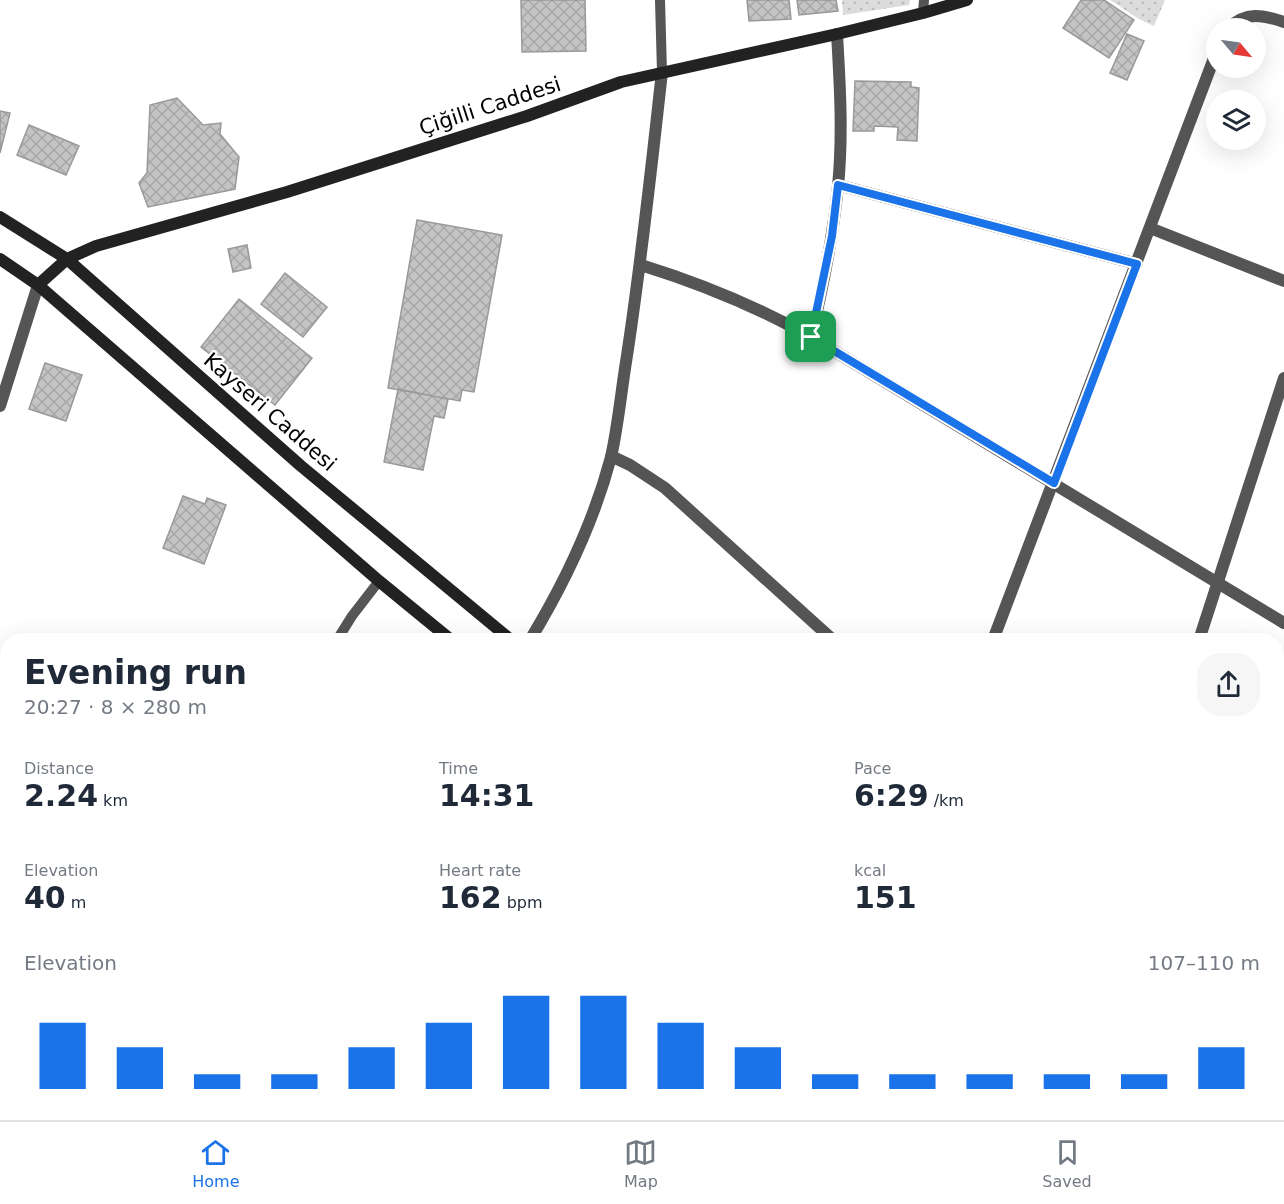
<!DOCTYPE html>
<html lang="en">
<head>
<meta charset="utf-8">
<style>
	body { margin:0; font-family:"DejaVu Sans",sans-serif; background:#f6f6f7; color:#1f2937; height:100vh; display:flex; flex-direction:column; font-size:22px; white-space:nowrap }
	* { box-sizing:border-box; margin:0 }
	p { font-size:20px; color:#747a83 }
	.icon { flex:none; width:33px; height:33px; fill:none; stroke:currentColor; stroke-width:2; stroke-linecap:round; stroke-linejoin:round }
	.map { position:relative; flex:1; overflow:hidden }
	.panel { position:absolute; left:0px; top:633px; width:1284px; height:488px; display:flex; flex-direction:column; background:#fff; border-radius:24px 24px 0 0; box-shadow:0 6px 24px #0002 }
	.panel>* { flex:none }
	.needle { width:39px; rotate:119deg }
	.fabs { position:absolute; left:1206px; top:18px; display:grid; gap:12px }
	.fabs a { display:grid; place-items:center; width:60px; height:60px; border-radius:50%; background:#fff; box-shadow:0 6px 24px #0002; font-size:30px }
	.pin { position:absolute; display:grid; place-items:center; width:51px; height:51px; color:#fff; margin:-26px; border-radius:12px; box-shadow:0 3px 9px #0006 }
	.round { display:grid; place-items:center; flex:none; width:63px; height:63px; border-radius:24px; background:#f6f6f7 }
	.overview { display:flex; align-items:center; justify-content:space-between; height:102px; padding:0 24px }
	h1 { font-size:33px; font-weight:700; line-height:45px }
	.figures { display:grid; grid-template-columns:repeat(3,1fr); gap:9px; height:102px; padding:6px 24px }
	.figures div { display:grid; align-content:center }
	.figures b { font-size:30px; font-weight:700 }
	.figures small { font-size:16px; font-weight:400 }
	.figures p { font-size:16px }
	.chart { height:168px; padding:12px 24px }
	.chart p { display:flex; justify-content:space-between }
	.chart svg { width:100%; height:108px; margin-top:6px; stroke:#1a73e8; stroke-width:6 }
	.dock { display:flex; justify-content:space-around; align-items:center; height:84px; border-top:2px solid #e0e1e3; background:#fff; font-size:16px; color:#747a83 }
	.dock a { display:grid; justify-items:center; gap:3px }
	.dock .current { color:#1a73e8 }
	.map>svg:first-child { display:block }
	.grass { fill:url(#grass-dots) }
	.building { fill:url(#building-cross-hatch); stroke:#999; stroke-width:1.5 }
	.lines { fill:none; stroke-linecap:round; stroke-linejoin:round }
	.path { stroke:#777; stroke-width:4; stroke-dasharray:1.5 3; stroke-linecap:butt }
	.lane { stroke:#555; stroke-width:10 }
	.street { stroke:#555; stroke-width:12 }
	.secondary { stroke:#222; stroke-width:12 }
	.route-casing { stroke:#fff; stroke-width:12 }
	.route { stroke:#1a73e8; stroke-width:8 }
	.labels { text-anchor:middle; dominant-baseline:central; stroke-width:4.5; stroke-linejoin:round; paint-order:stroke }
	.street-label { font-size:21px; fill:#000; stroke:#fff }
</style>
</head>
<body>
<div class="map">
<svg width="1284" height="1120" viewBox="0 0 1284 1120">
	<defs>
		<pattern id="grass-dots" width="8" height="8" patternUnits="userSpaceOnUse" patternTransform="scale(1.5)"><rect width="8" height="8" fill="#dcdcdc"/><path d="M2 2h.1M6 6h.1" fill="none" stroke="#bbb" stroke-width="1.8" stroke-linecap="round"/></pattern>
		<pattern id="building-cross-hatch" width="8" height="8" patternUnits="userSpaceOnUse" patternTransform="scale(1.5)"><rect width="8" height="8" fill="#c4c4c4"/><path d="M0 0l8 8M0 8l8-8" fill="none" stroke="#a7a7a7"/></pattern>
	</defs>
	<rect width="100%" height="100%" fill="#fff"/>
	<path class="grass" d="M842 0H910L909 5 843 15Z
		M1110 0H1165L1154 26 1139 19Z"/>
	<path class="building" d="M521 0H585L586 51 522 52Z
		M747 0H789L791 19 749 21Z
		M797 0H836L838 11 799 15Z
		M1081 0H1104L1134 20 1109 58 1063 28Z
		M1127 34 1144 41 1127 80 1110 73Z
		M855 81 911 82V87L919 88 917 141 897 140 898 127 874 126V131H853Z
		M177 98 203 125 221 123 220 134 239 157 235 189 148 207 139 183 147 173 150 105Z
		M0 111 10 113 0 153Z
		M29 125 79 146 66 175 17 155Z
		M417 220 502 235 474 392 462 390 460 401 388 388Z
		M247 245 251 268 233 272 228 249Z
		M285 273 327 307 303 337 261 304Z
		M239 299 312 358 275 405 201 347Z
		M45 363 82 375 66 421 29 409Z
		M398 389 448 399 444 418 434 416 423 470 384 462Z
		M183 496 205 504 207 498 226 505 204 564 163 548Z
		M1284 663V708L1281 714 1276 711V666L1281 668Z
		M1280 736 1284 737V823L1276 821V743Z"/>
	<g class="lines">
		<path class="path" d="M738 1120 742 1113"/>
		<path class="lane" d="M660 0 662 72
			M923 13 924 0
			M337 640 352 616 379 581
			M0 852 8 857
			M397 1113 408 1120
			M465 1120 470 1113"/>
		<path class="street" d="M1229 28C1246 11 1263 15 1284 22
			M838 185 1137 264
			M1150 228 1284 281
			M641 265C702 284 756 306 811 337L1284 623
			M811 337C823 287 833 237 838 186 843 136 840 85 837 34
			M0 406 38 285
			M611 456 630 465 665 488 833 640
			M530 640C564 584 594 521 611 457 618 426 621 393 626 362 641 266 651 170 662 72
			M993 640 1216 53
			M1199 640 1284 378
			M1276 853 1284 856
			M1276 977 1284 956
			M1276 1089 1284 1096
			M1217 1120 1220 1113"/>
		<path class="secondary" d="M0 217 67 259 301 466 511 640
			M0 259 38 285 379 581 451 640
			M38 285 67 259 96 246 287 192 527 116 621 82 837 34 923 13 967 0
			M982 1113 989 1120
			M1033 1113 1040 1120"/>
	</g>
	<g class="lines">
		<g class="route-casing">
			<path id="route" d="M838 185 1137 264 1054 483 811 337 832 236Z"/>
		</g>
		<use href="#route" class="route"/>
	</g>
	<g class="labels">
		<g class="street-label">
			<text transform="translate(490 106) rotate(-18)">Çiğilli Caddesi</text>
			<text transform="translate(270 412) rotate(41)">Kayseri Caddesi</text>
		</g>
	</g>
</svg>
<div class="fabs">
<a><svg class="needle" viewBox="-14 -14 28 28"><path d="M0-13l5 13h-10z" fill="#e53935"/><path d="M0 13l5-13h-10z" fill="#747a83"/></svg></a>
<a><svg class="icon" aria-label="layers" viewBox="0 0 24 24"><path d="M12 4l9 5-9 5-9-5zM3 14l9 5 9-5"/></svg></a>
</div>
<div class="pin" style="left:811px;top:337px;background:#1e9e55"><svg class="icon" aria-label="arrive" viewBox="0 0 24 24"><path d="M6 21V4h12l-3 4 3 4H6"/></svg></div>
<section class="panel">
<div class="overview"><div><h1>Evening run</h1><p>20:27 · 8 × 280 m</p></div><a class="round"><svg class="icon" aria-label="share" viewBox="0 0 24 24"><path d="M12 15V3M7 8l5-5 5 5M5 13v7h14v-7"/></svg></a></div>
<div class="figures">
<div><p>Distance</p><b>2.24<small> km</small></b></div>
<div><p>Time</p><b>14:31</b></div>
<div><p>Pace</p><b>6:29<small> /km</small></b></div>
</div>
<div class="figures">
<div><p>Elevation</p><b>40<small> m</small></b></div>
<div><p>Heart rate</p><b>162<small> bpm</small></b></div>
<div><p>kcal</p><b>151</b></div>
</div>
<div class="chart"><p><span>Elevation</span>107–110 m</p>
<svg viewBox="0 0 160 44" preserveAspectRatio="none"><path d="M5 44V17M15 44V27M25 44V38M35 44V38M45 44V27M55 44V17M65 44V6M75 44V6M85 44V17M95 44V27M105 44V38M115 44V38M125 44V38M135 44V38M145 44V38M155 44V27"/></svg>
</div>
</section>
</div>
<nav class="dock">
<a class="current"><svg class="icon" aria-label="home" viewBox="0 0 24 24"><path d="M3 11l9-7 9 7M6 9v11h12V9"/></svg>Home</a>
<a><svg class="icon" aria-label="map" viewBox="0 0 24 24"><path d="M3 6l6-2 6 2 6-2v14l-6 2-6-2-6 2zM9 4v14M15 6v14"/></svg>Map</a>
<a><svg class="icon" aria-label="saved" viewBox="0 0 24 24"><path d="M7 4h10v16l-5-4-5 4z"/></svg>Saved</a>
</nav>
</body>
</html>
